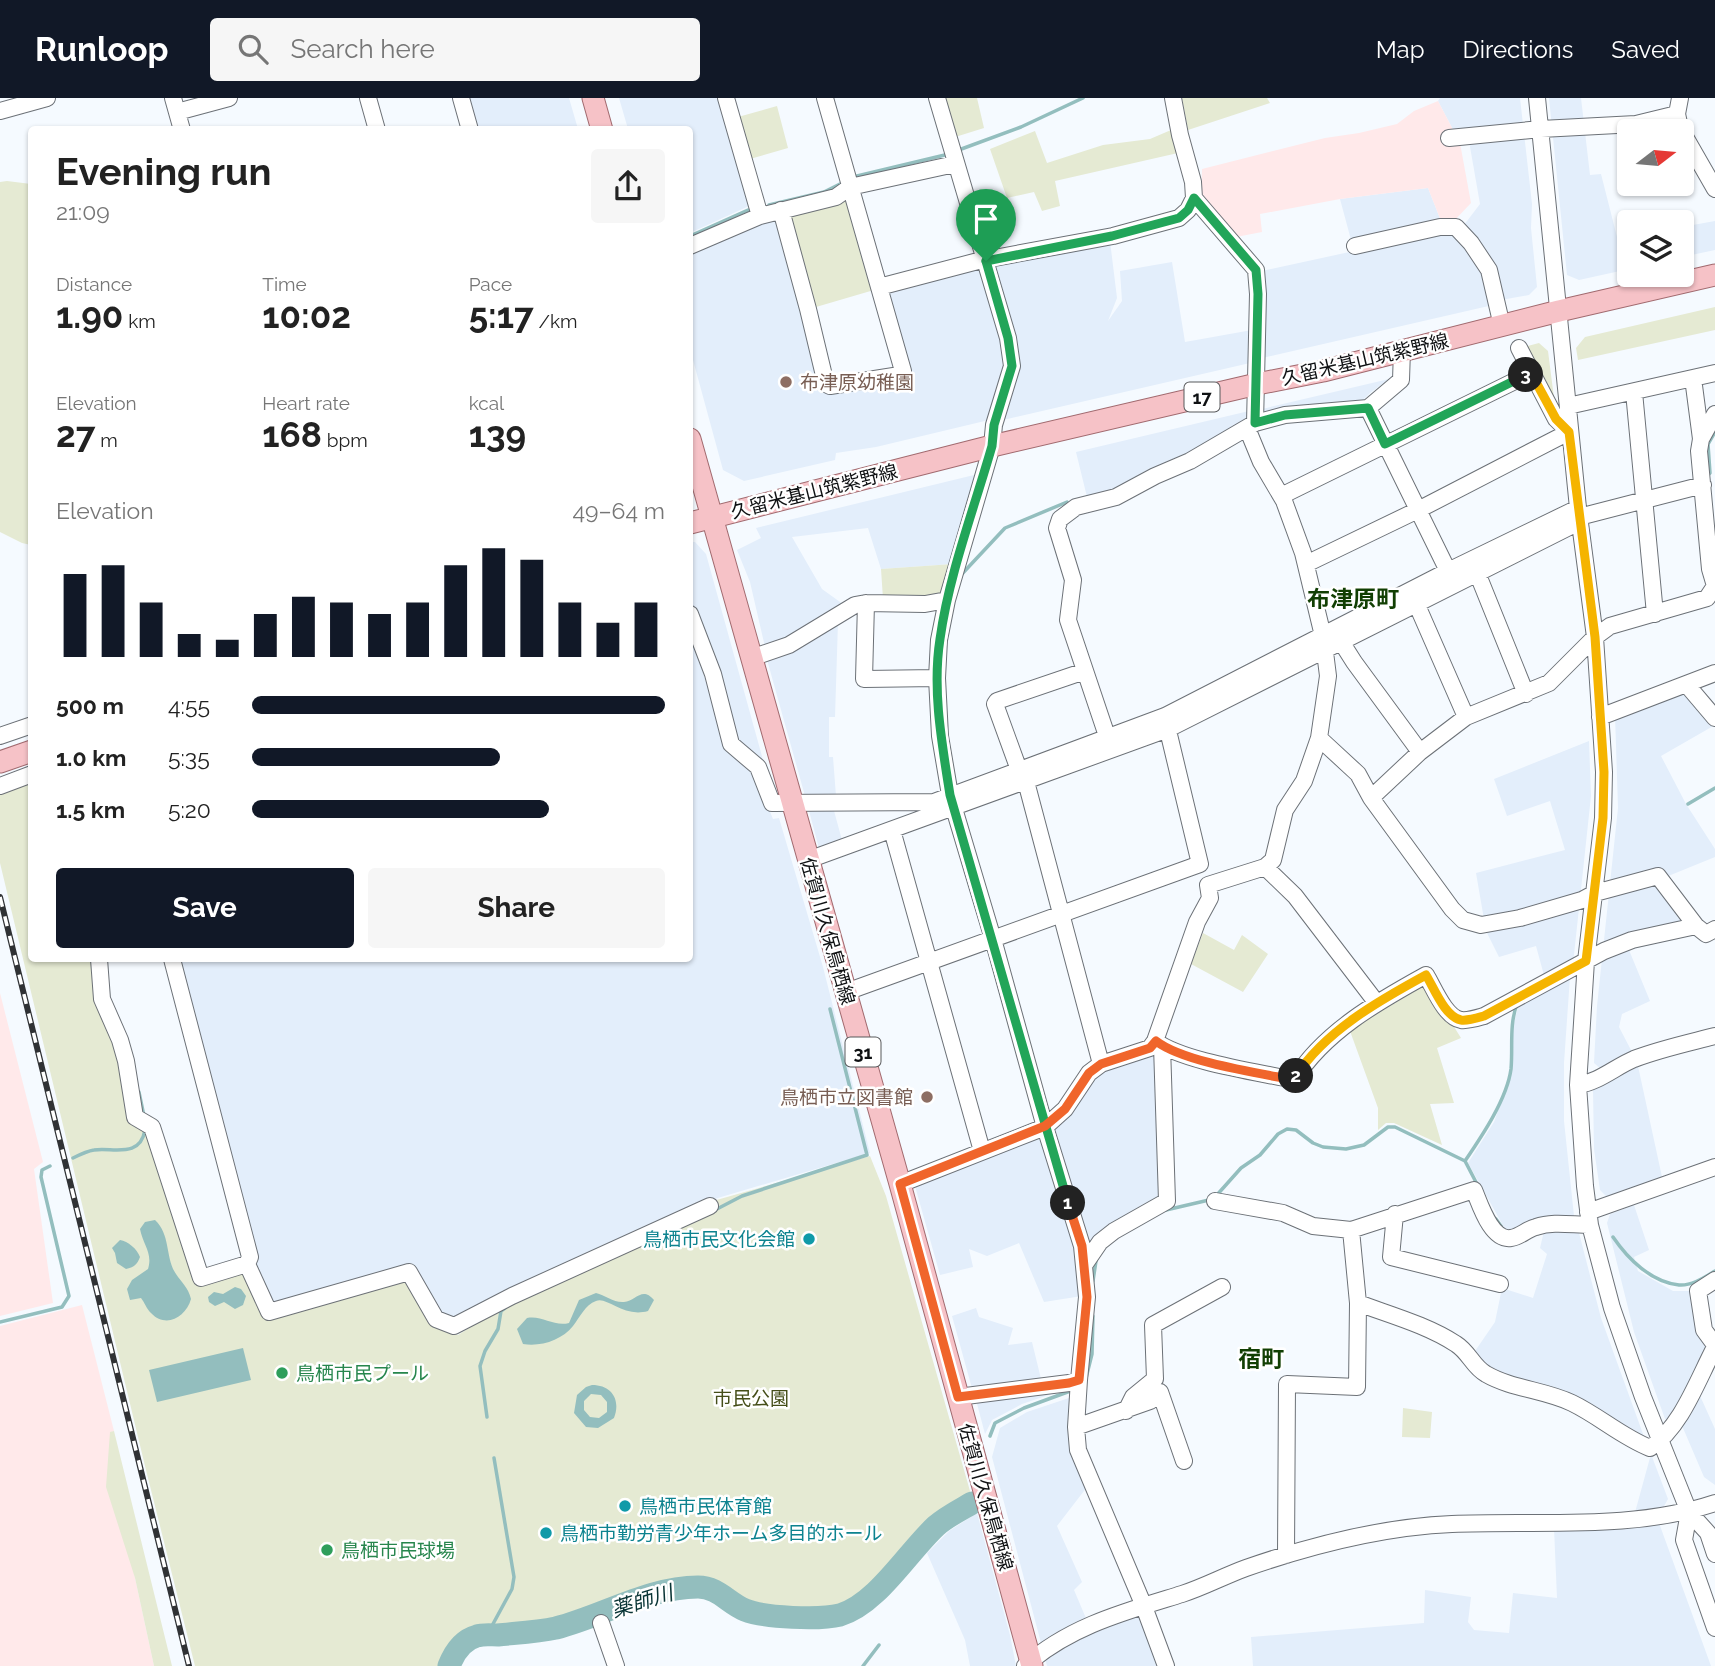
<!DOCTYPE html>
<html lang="en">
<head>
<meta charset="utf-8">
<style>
	body { margin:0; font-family:Raleway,"Noto Sans JP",sans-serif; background:#f6f6f6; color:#222; height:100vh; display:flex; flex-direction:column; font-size:26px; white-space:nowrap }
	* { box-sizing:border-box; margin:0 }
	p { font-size:23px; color:#767676 }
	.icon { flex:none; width:38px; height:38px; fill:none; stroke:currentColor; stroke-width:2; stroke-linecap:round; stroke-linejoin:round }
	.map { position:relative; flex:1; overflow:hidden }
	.drawer { position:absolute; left:28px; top:28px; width:665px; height:836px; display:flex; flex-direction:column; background:#fff; border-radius:7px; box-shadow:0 2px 5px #0004 }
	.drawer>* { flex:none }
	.needle { width:46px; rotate:74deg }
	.controls { position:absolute; left:1617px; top:21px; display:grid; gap:14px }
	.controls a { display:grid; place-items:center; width:77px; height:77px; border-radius:7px; background:#fff; box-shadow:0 2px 5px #0004; font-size:35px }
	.pin { position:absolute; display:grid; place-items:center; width:60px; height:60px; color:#fff; margin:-72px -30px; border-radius:50% 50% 50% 0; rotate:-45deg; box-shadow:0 0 7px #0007 }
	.pin .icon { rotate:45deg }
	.km { position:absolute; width:35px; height:35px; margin:-18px; border-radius:50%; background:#222; color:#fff; font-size:19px; line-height:35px; text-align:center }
	.round { display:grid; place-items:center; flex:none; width:74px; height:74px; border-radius:7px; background:#f6f6f6 }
	.summary { display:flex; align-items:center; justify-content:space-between; height:119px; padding:0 28px }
	h1 { font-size:38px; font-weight:700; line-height:52px }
	.stats { display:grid; grid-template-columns:repeat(3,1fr); gap:10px; height:119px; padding:7px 28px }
	.stats div { display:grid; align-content:center }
	.stats b { font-size:35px; font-weight:700 }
	.stats small { font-size:19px; font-weight:400 }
	.stats p { font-size:19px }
	.chart { height:196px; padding:14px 28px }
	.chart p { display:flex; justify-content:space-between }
	.chart svg { width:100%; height:126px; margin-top:7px; stroke:#111827; stroke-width:6 }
	.primary-button { display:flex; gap:14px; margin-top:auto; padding:14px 28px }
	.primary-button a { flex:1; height:80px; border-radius:7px; background:#111827; color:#fff; font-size:28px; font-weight:700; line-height:80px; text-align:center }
	.primary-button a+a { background:#f6f6f6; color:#222 }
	ul { padding:0 28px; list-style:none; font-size:23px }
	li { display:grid; grid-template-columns:112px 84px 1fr; align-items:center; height:52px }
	li i { height:18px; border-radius:9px; background:#111827 }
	header { display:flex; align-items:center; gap:42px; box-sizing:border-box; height:98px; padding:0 35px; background:#111827; color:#fff }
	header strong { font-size:33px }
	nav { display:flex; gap:38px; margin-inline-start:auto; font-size:24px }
	.search { width:490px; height:63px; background:#f6f6f6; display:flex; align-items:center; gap:18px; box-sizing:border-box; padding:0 24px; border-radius:7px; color:#767676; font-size:26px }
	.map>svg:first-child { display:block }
	.built { fill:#e3eefb }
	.industrial { fill:#ffe9ea }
	.green { fill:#e5ead3 }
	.water { fill:#93bebe; fill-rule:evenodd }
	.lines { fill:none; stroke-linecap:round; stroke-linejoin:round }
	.stream { stroke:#93bebe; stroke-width:3.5 }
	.river { stroke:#93bebe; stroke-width:23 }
	.minor-casing { stroke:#6c7177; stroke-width:18 }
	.major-casing { stroke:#a16a6f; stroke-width:23 }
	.minor { stroke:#fff; stroke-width:16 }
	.major { stroke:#f6c2c7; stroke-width:21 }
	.rail-casing { stroke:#303235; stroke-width:6 }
	.rail { stroke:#fff; stroke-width:3.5; stroke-dasharray:10; stroke-linecap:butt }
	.split-1-casing { stroke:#fff; stroke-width:14 }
	.split-2-casing { stroke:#fff; stroke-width:14 }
	.split-3-casing { stroke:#fff; stroke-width:14 }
	.split-4-casing { stroke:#fff; stroke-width:14 }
	.split-1 { stroke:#22a559; stroke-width:9 }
	.split-2 { stroke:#f0652b; stroke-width:9 }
	.split-3 { stroke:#f5b400; stroke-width:9 }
	.split-4 { stroke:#22a559; stroke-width:9 }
	.education-dot { fill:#8d6e63; stroke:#fff; stroke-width:2.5 }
	.culture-dot { fill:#0f9aa8; stroke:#fff; stroke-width:2.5 }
	.leisure-dot { fill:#2e9e5b; stroke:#fff; stroke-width:2.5 }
	.labels { text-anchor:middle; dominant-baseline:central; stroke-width:5; stroke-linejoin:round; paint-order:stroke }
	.shield { fill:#fff; stroke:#57585a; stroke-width:2 }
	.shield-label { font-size:18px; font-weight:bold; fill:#0f1113 }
	.street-label { font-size:19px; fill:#0f1113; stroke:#fff }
	.education-label { font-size:19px; fill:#785e54; stroke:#fff; text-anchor:start }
	.culture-label { font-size:19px; fill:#0d838f; stroke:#fff; text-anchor:start }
	.leisure-label { font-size:19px; fill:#27864d; stroke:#fff; text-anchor:start }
	.park-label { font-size:19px; fill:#454e19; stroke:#fff }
	.water-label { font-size:21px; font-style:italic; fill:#093435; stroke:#fff }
	.quarter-label { font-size:23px; font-weight:bold; fill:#113f03; stroke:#fff }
</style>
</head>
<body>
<header>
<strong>Runloop</strong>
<div class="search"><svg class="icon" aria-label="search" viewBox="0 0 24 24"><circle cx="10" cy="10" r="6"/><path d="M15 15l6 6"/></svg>Search here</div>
<nav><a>Map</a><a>Directions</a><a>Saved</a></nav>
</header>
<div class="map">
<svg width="1715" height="1568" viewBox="0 0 1715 1568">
	<rect width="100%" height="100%" fill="#f5faff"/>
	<path class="built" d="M467 0H569L578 31H476Z
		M619 0H719L749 108 690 135V32L628 31Z
		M1440 0H1520L1532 106 1531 130 1537 189 1529 197 1501 202 1464 127 1480 106 1469 43 1460 45 1438 3Z
		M1549 0H1581L1590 77 1601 76 1617 139 1629 138V171L1579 182 1567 177Z
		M1428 90 1441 123 1458 134 1484 174 1493 207 1262 260V173L1354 153 1340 101Z
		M771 120 780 125 804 214 821 295 910 281 885 192 979 167 1002 241 1003 273 989 322 876 349 836 355 835 362 744 383 723 372 690 251V155Z
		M1715 123V152L1682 159V129Z
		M1110 143 1117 200 1108 223 1122 203 1120 173 1172 164 1185 244 1252 232 1250 265 1003 322 1018 262 994 167Z
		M1389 281 1370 295 1359 306 1261 316 1262 311Z
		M1249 313 1245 322 1185 358 1149 371 1107 395 1087 399 1076 354Z
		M974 377 977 380 953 466 881 471 868 430 792 439 822 491 847 509 789 542 765 549 750 484 737 452 761 440 756 430Z
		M690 444H695L706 456 765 669 732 634 710 557 690 505Z
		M838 524 835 619H829V659H833L836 698H805L766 558Z
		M690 532 725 646 751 667 773 721 779 720 823 869 870 1055 711 1102 452 1220 440 1219 410 1166 273 1209 252 1165 177 861H690Z
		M1686 592 1715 627 1661 658 1686 706 1715 751V759L1656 783 1695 836 1629 852 1650 903 1622 916 1619 929 1632 954 1601 971 1594 965 1597 908 1618 710 1615 617Z
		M1589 643 1591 698 1573 866 1545 881 1536 848 1499 859 1486 833 1476 775 1565 752 1550 703 1507 718 1494 681Z
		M808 709H833L843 746 820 754Z
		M1570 879 1564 965V1023L1574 1118H1548L1531 1122 1512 1131H1505L1468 1065 1494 1024 1512 973 1511 937 1518 909Z
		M1156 954 1161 1099 1087 1151 1051 1030 1100 973Z
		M1638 968 1662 1079 1607 1099 1600 1092 1594 1051 1593 992Z
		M1044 1037 1078 1156 1082 1198 1044 1204 1019 1145 987 1158 969 1151 973 1169 940 1177 915 1088Z
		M1634 1107 1649 1152 1634 1159 1638 1173 1673 1193H1694L1709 1247 1692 1280 1715 1331V1387L1704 1379 1680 1323 1665 1321 1634 1234 1607 1125 1610 1116Z
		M1545 1129 1578 1131 1601 1220 1647 1347 1496 1278 1473 1256 1495 1224 1502 1190 1533 1200 1547 1156 1540 1150Z
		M976 1210 979 1219 1013 1230 1008 1247 1032 1244 1042 1285 973 1294 952 1218Z
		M1069 1290 1022 1306 992 1322 985 1336 976 1302Z
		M1072 1299 1087 1389 1057 1428 1082 1484 1074 1492 1088 1525 1045 1547 1041 1545 992 1359 1000 1330 1027 1314Z
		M1651 1356 1668 1401 1663 1410 1634 1418Z
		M977 1415 1010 1537 1016 1568H970L965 1542 927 1455 949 1433Z
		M1659 1425 1711 1568H1253L1251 1539 1424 1525 1425 1492 1471 1499 1468 1524 1474 1532 1509 1535 1513 1495 1557 1500 1554 1430Z
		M1141 1511 1162 1568H1047L1044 1556Z"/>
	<path class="industrial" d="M1438 3 1460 45 1471 105 1453 124 1441 123 1428 90 1340 101 1260 116 1262 134 1236 139 1201 100 1202 71 1325 40 1359 35 1397 26 1414 13Z
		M0 895 43 1064 34 1071 53 1205 0 1218Z
		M82 1207 114 1333 110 1335 135 1480 154 1568H0V1228Z"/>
	<path class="green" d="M941 0H977L984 30 952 40Z
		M1182 0H1267L1270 5 1188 32Z
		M777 8 788 50 750 61 738 19Z
		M1171 32 1178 55 1055 83 1060 108 1042 113 1034 94 1007 100 990 51 1035 33 1047 65 1103 47 1150 41Z
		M7 83 31 86V447L22 445 0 434V84Z
		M844 100 848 103 874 192 816 209 790 120 792 116Z
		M1715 209V232L1578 262 1576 250 1585 239Z
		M1539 245 1548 253 1554 300 1524 249Z
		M953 466 945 495 918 504 883 501 881 471Z
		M31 682 32 861H94L98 902 150 1035 199 1185 242 1171 266 1219 409 1182 433 1225 458 1237 513 1202 713 1103 870 1058 886 1098 972 1400 931 1426 863 1497 848 1510 835 1516 816 1518 754 1507 714 1483H694L633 1499 568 1522 533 1529 473 1534 459 1544 446 1568H195L145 1368 0 765V694Z
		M1203 835 1234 852 1242 837 1268 856 1243 894 1191 866Z
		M1425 882 1461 940 1437 950 1454 1005 1430 1006 1442 1047 1394 1025H1386L1378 1032V1010L1350 933 1369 914Z
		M1403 1310 1432 1314 1430 1340 1402 1339Z
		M114 1333 172 1568H154L135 1480 106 1389 110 1334Z"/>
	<path class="water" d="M155 1122C171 1137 165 1160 176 1176 182 1185 188 1189 191 1201 186 1219 166 1231 151 1215 146 1210 145 1205 141 1200L130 1202 127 1191 132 1182 148 1171C153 1155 143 1147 140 1131L145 1124Z
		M120 1142C128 1143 137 1151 140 1159 137 1167 134 1169 126 1171L117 1165 115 1155 112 1150Z
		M235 1189 241 1191 246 1198 243 1207 235 1211 224 1204 215 1208 209 1204 208 1199 214 1194 223 1196Z
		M596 1195C605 1197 614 1205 624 1204 636 1203 642 1188 654 1202L648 1213C623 1220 607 1198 596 1203 585 1207 580 1219 573 1228 562 1242 541 1249 523 1246L517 1231 527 1220C542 1217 554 1229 569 1225L579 1202Z
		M243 1250 251 1282 157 1304 149 1272Z
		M592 1287C612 1287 621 1302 614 1320L598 1330 586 1329 574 1315 577 1297 586 1289ZM591 1296 601 1297 607 1304V1314L599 1320 590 1319 584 1312V1303Z"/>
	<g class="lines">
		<path class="stream" d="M956 53 1021 29 1083 0
			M857 78 949 56
			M769 107 824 94 840 86
			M690 138 748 112
			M1708 377 1710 375 1708 346 1715 334
			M961 477 1005 430 1067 404
			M1688 706 1715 690
			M139 994 144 1018
			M73 1060C79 1057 87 1053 94 1052 112 1049 140 1061 145 1032
			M1465 1063C1482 1038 1507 1001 1511 971 1513 949 1509 927 1517 906
			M1216 1098 1241 1070 1260 1057 1278 1036 1287 1031 1296 1032 1313 1045 1323 1049 1346 1051 1364 1047 1388 1029H1395L1465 1063 1478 1088
			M715 1112 742 1098 867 1057 830 911
			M1166 1112 1209 1102
			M1496 1121 1501 1128
			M1613 1139C1628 1161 1651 1184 1679 1187 1692 1188 1705 1179 1715 1173
			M1093 1183 1096 1163
			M0 1224 62 1209 69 1198 41 1079 42 1072 50 1068
			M1086 1280 1092 1256 1093 1218
			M487 1319 480 1268 485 1253 498 1231 501 1213 505 1210
			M990 1338 995 1325 1024 1310 1073 1292
			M487 1537 512 1491 514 1479 494 1360
			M863 1568 879 1547"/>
		<path class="river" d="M449 1568C454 1555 462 1542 477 1538 483 1536 491 1537 498 1537 517 1535 537 1534 556 1530 603 1518 649 1489 698 1489 718 1489 728 1505 745 1512 765 1520 820 1522 840 1517 877 1506 907 1455 936 1428 946 1419 960 1412 972 1405"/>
		<g class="minor-casing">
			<path id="minor" d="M173 0 182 32
				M368 0 377 32
				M461 0 470 32
				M726 0 760 118
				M937 0 1008 240 1012 268 994 327 992 348 947 502 939 542 937 580 940 638 950 697 993 841 1045 1029 1082 1148 1087 1199 1079 1282 1076 1329 1078 1352 1143 1506 1166 1568
				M1537 0 1578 410 1595 539 1604 674 1603 720 1586 863 1578 987 1585 1088 1590 1127 1612 1210 1643 1299 1689 1414 1708 1435 1715 1456
				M1680 0 1677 16 1680 30 1715 91
				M0 13 47 0
				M177 14 229 0
				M1449 40 1541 31 1636 26 1677 16
				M1194 100 1256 172 1258 196 1255 325
				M781 112 808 211 826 286 830 288 900 277 903 273 825 0
				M690 148 760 118 836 99 850 89 955 66
				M1355 148 1440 129H1456L1471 145 1489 172 1502 228
				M879 189 978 163 1113 138 1179 120 1188 112 1194 100 1193 84 1180 37 1173 0
				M1693 280 1701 341
				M1634 294 1655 516
				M1568 308 1715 275
				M1368 310 1448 473
				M1281 398 1531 275
				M1579 419 1703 387
				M1306 466 1418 412 1569 334 1556 321 1519 250
				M1474 467 1526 596
				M1413 498 1466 619
				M866 505 864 581 937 580
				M690 516 713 576 731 646 758 669 772 705 934 704 1165 618 1448 473 1578 410
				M1335 534 1354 564 1420 654
				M751 560 789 547 855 507 866 505 925 506 947 502
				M1687 587 1715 620
				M1600 619 1715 575
				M0 638 32 627
				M1319 640 1358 676 1371 700 1420 654 1466 619 1549 585 1595 539 1610 528 1707 500 1715 488 1710 471 1699 353 1701 341 1715 316
				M1111 650 1068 522 1073 482 1057 430 1060 421 1076 409 1116 399 1155 378 1190 363 1255 325 1285 317 1368 310 1401 282 1402 252
				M1019 672 995 606 997 603 1085 573
				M1024 676 1101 966
				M0 688 32 676
				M1371 700 1452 811 1463 822 1481 827 1520 820 1582 802 1595 795 1658 778 1696 828 1706 836 1715 831
				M892 732 982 1053
				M808 762 1168 631 1579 424
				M1265 769 1295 798 1376 904
				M99 861 102 901 120 942 126 963 135 1019 152 1029 201 1180 247 1166
				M172 861 250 1159 247 1166 269 1214 409 1174 436 1221 454 1228 512 1198 710 1108
				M846 894 1200 766 1165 620
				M1155 943C1184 964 1258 974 1294 982 1324 934 1377 904 1426 877 1434 890 1445 919 1461 922 1468 923 1477 920 1484 918L1604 853 1632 842 1696 828
				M1578 987C1599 984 1615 969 1634 961 1660 951 1688 945 1715 938
				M900 1086 1045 1029 1065 1011 1089 975 1101 966 1150 950 1155 943 1197 824 1210 800 1208 787 1265 769 1273 762 1285 712 1304 683 1319 640 1328 578 1323 538 1303 455 1284 403 1261 364 1247 330
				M1215 1103 1283 1115 1313 1128 1351 1132
				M1588 1114 1715 1069
				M1395 1116 1391 1159 1500 1186
				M1085 1166 1100 1144 1114 1133 1167 1103 1162 948
				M1715 1182 1698 1193 1704 1232 1715 1247
				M1358 1205C1390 1217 1427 1227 1456 1246 1469 1254 1473 1269 1486 1276 1512 1291 1545 1292 1572 1305 1599 1318 1622 1339 1650 1350 1682 1328 1697 1283 1715 1249
				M958 1299 1069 1285 1079 1282
				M1126 1313 1133 1299 1155 1281 1153 1227 1222 1189
				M1076 1329 1150 1303 1160 1294 1184 1363
				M1689 1414 1684 1442 1715 1530
				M1286 1457 1287 1286 1357 1289 1358 1205 1351 1132 1474 1092C1480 1106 1491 1143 1511 1140 1520 1139 1527 1131 1536 1129 1553 1123 1572 1127 1590 1127
				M601 1525 616 1568
				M1025 1568C1069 1528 1127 1513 1182 1496 1204 1489 1224 1478 1246 1470 1312 1447 1382 1429 1452 1426 1539 1422 1631 1433 1715 1405"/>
		</g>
		<g class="major-casing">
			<path id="major" d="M593 0 602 32
				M690 341 900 1086 1032 1568
				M690 425 992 348 1257 286 1323 273 1559 213 1715 177
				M0 664 32 653"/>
		</g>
		<use href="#minor" class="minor"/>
		<use href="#major" class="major"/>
		<g class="rail-casing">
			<path id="rail" d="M0 799 189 1568"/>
		</g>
		<use href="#rail" class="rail"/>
	</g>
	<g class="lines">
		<g class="split-1-casing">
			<path id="split-1" d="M986 163 1008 240 1012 268 994 327 992 348C974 411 949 476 940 541 932 592 942 646 950 697L1068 1105"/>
		</g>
		<g class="split-2-casing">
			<path id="split-2" d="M1068 1105 1082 1148 1087 1199 1079 1282 1069 1285 958 1299 900 1086 1045 1028 1065 1011 1089 975 1101 966 1150 950 1156 943C1183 964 1258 975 1294 982L1296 978"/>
		</g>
		<g class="split-3-casing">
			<path id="split-3" d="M1296 978C1325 933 1380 902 1426 877 1434 890 1445 919 1461 922 1468 923 1477 920 1484 918L1586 863 1603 720 1604 674 1595 539 1569 334 1556 321 1531 275 1526 277"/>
		</g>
		<g class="split-4-casing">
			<path id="split-4" d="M986 163 1112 138 1179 120 1188 112 1194 100 1256 172 1258 196 1255 325 1285 317 1368 310 1385 346 1526 277"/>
		</g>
		<use href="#split-1" class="split-1"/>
		<use href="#split-2" class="split-2"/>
		<use href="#split-3" class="split-3"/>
		<use href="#split-4" class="split-4"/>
	</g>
	<g class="education-dot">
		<circle cx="786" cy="284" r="7"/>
		<circle cx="927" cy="999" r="7"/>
	</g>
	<g class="culture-dot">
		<circle cx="809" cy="1141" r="7"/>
		<circle cx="625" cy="1408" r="7"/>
		<circle cx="546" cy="1435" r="7"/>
	</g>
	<g class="leisure-dot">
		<circle cx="282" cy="1275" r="7"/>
		<circle cx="327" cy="1452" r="7"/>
	</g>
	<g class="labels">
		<g class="shield">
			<rect x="1184.5" y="284.5" width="35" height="29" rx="5"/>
			<rect x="845.5" y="939.5" width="35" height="29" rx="5"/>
		</g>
		<g class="shield-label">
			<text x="1202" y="299">17</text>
			<text x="863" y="954">31</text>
		</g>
		<g class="street-label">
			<text transform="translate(1365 261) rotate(-13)">久留米基山筑紫野線</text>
			<text transform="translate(814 393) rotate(-14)">久留米基山筑紫野線</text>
			<text transform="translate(828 833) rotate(74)">佐賀川久保鳥栖線</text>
			<text transform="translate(986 1399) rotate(74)">佐賀川久保鳥栖線</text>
		</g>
		<g class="education-label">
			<text x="800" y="284">布津原幼稚園</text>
			<text x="913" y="999" text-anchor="end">鳥栖市立図書館</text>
		</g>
		<g class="culture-label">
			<text x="795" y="1141" text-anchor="end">鳥栖市民文化会館</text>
			<text x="639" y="1408">鳥栖市民体育館</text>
			<text x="560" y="1435">鳥栖市勤労青少年ホーム多目的ホール</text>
		</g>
		<g class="leisure-label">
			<text x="296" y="1275">鳥栖市民プール</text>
			<text x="341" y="1452">鳥栖市民球場</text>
		</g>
		<g class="park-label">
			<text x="751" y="1300">市民公園</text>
		</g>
		<g class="water-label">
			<text transform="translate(642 1503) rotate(-17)">薬師川</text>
		</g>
		<g class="quarter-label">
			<text x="1353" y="500">布津原町</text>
			<text x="1261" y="1260">宿町</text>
		</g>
	</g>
</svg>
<div class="controls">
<a><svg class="needle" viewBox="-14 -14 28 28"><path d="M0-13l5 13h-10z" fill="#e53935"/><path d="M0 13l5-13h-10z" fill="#767676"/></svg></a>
<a><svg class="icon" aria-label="layers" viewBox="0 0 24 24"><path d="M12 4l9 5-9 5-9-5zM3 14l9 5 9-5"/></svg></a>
</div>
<div class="pin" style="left:986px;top:163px;background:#1e9e55"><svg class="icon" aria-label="arrive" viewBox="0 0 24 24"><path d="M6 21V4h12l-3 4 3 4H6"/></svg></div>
<b class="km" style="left:1068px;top:1105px">1</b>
<b class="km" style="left:1296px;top:978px">2</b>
<b class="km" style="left:1526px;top:277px">3</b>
<section class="drawer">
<div class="summary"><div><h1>Evening run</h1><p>21:09</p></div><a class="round"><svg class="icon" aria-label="share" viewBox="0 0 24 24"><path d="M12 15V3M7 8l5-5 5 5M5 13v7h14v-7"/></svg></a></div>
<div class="stats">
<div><p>Distance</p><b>1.90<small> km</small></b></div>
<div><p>Time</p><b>10:02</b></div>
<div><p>Pace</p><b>5:17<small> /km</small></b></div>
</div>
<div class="stats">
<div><p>Elevation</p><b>27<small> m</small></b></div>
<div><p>Heart rate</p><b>168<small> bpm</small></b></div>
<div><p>kcal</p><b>139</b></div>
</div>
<div class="chart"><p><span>Elevation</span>49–64 m</p>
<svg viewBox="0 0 160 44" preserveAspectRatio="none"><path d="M5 44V15M15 44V12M25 44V25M35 44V36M45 44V38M55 44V29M65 44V23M75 44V25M85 44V29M95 44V25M105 44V12M115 44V6M125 44V10M135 44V25M145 44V32M155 44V25"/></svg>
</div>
<ul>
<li><b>500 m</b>4:55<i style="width:100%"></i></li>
<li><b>1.0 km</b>5:35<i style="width:60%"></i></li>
<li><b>1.5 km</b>5:20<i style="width:72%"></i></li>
</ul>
<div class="primary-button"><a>Save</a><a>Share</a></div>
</section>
</div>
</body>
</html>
